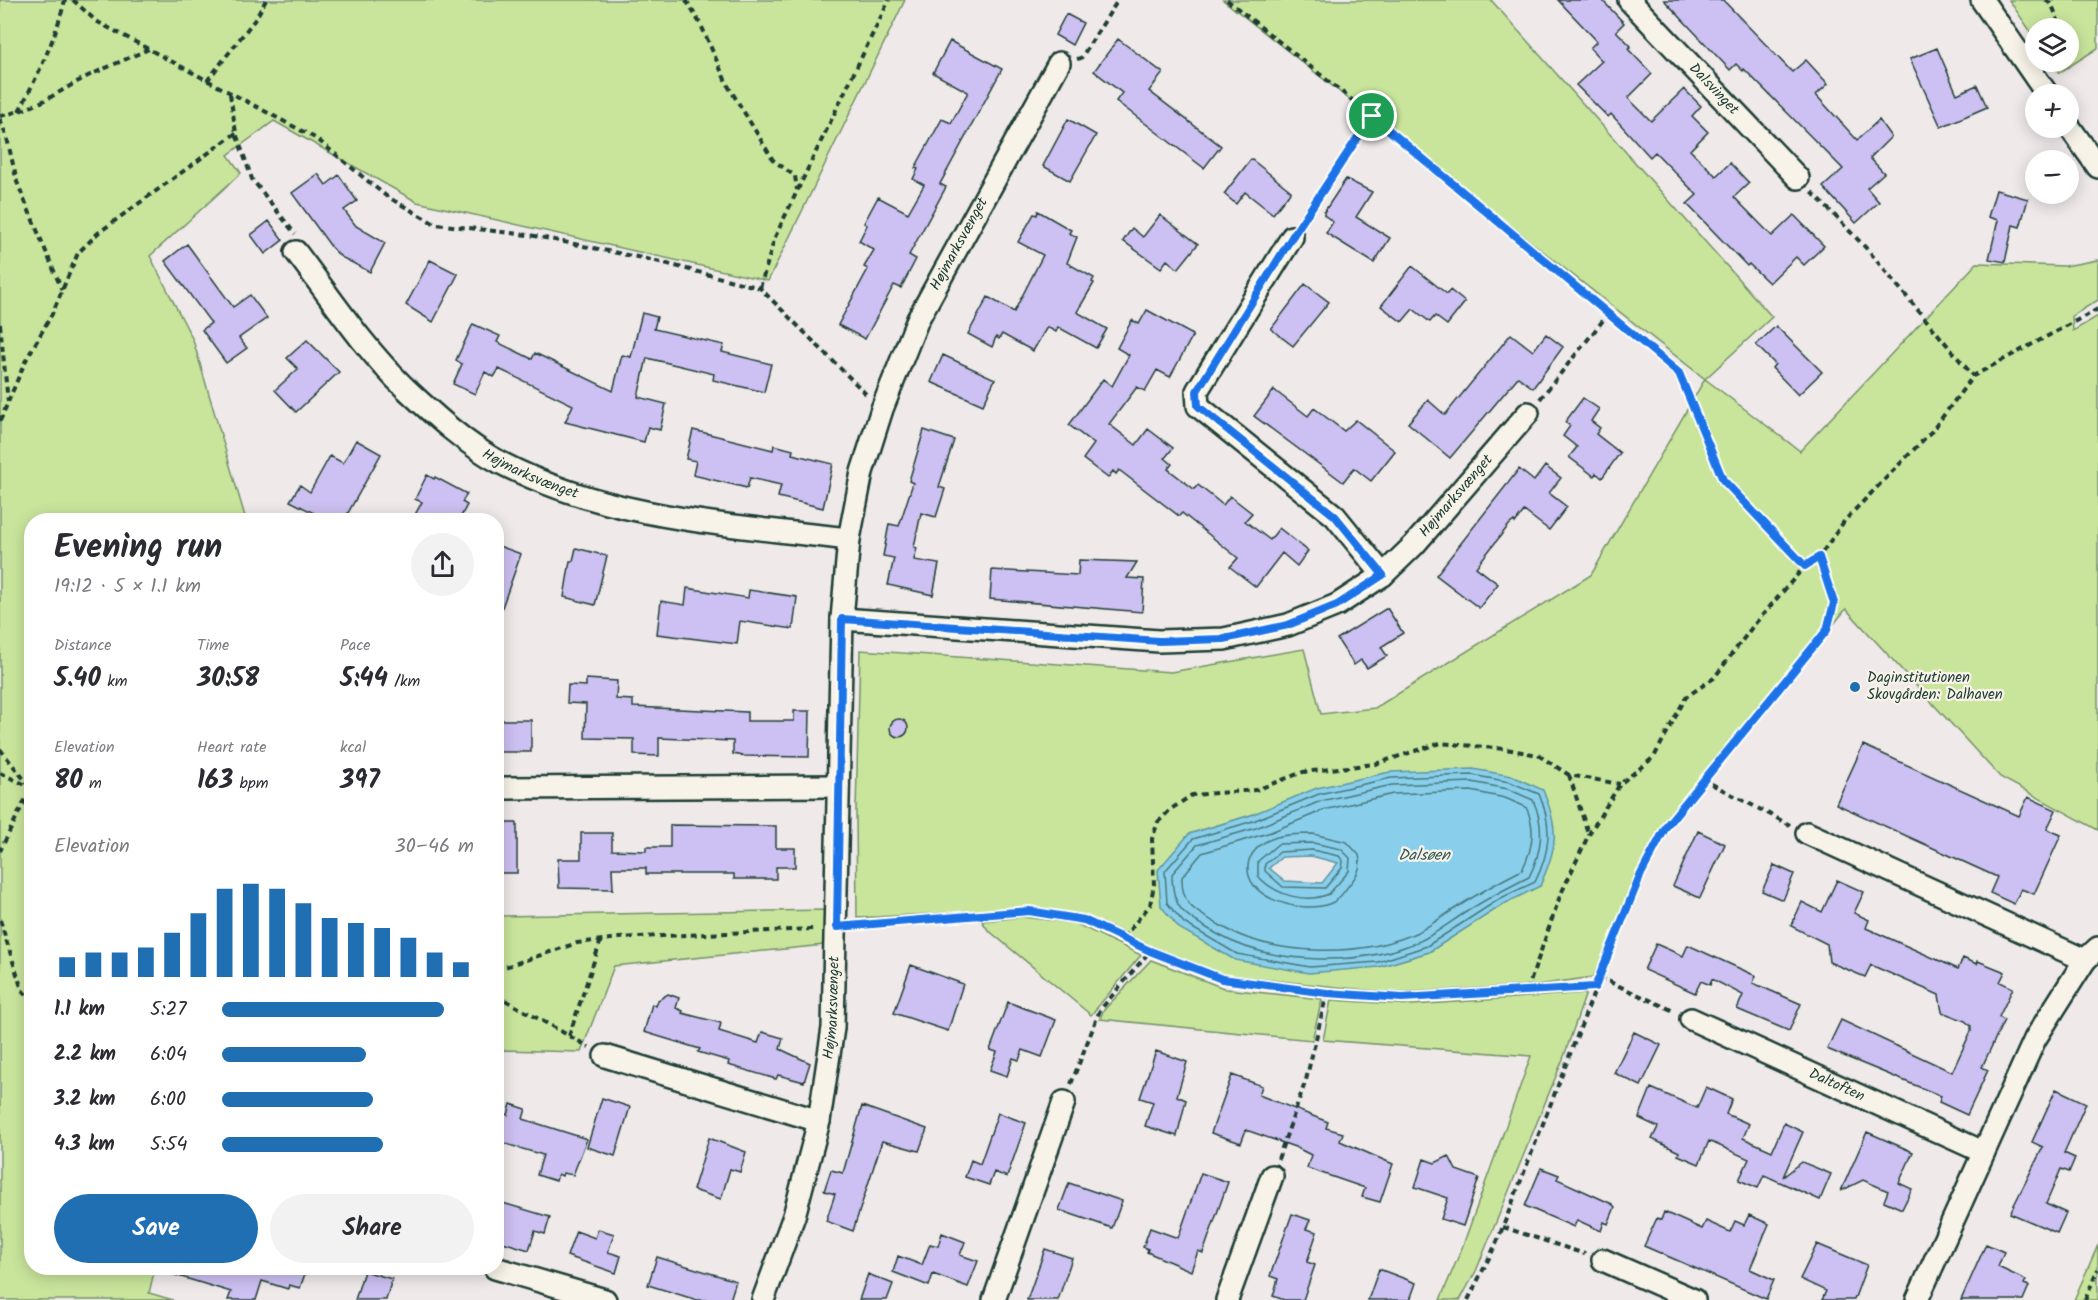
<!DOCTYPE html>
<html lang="en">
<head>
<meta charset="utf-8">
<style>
	body { margin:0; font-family:Kalam,sans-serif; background:#f2f2f3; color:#2b2b33; height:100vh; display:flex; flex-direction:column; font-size:22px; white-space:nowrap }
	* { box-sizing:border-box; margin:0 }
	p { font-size:20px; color:#7c7c81 }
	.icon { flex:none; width:33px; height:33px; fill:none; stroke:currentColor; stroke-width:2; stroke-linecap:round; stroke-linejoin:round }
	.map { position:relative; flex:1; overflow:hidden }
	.drawer { position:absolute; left:24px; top:513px; width:480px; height:762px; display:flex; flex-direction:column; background:#fff; border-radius:24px; box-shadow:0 3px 15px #0003 }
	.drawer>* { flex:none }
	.fabs { position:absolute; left:2025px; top:18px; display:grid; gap:12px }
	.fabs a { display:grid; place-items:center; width:54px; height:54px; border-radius:50%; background:#fff; box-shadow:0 3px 15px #0003; font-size:30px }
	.pin { position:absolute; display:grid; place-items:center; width:51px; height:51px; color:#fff; margin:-26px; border:3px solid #fff; border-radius:50%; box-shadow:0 2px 6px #0007 }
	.round { display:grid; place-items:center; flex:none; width:63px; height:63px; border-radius:32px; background:#f2f2f3 }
	.headline { display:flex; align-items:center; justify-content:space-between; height:102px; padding:0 30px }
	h1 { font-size:33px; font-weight:800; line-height:45px }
	.stats { display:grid; grid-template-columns:repeat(3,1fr); gap:9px; height:102px; padding:6px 30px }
	.stats div { display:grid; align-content:center }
	.stats b { font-size:26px; font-weight:800 }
	.stats small { font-size:16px; font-weight:400 }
	.stats p { font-size:16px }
	.chart { height:168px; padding:12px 30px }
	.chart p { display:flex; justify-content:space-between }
	.chart svg { width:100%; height:108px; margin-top:6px; stroke:#1f6fb2; stroke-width:6 }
	.button { display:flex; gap:12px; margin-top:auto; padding:12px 30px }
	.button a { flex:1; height:69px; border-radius:36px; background:#1f6fb2; color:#fff; font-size:24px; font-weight:800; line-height:69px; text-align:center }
	.button a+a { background:#f2f2f3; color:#2b2b33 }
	ul { padding:0 30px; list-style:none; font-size:20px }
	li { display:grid; grid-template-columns:96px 72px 1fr; align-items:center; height:45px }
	li i { height:15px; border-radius:8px; background:#1f6fb2 }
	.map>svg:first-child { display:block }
	.green { fill:#c9e59c; stroke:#749168; stroke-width:1.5; fill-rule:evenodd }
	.water { fill:#89cfeb; stroke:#5f95a2; stroke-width:1.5; fill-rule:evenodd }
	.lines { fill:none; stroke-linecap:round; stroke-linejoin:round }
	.shore { stroke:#49777d; stroke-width:1.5 }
	.building { fill:#cdc0f2; stroke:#1f3d34; stroke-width:1.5 }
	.minor-casing { stroke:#1f3d34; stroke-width:26 }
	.path { stroke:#1f3d34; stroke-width:4; stroke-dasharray:6 4.5; stroke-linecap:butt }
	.minor { stroke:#f7f3e8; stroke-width:21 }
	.route-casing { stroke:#fff; stroke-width:12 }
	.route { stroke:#1a73e8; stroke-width:8 }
	.poi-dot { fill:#1f6fb2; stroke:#f7f3e8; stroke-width:2 }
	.labels { text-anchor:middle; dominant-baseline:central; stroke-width:4.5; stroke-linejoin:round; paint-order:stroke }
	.street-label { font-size:15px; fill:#1f3d34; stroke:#f7f3e8 }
	.poi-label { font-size:15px; fill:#1f3d34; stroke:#f7f3e8; text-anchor:start }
	.water-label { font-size:16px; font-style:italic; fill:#345a59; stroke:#f7f3e8 }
</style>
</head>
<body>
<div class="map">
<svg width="2098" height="1300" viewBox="0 0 2098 1300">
	<rect width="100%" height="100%" fill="#efe9ea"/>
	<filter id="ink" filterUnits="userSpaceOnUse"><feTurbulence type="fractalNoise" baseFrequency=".0167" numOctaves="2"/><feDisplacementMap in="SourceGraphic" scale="12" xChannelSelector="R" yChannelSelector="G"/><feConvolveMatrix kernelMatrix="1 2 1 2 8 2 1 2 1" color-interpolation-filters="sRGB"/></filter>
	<g filter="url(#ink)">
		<path class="green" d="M0 0H905L768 281 417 202 274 121 228 155 241 173 150 256 193 340 246 520H32V1268H155L149 1293 173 1300H0Z
			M1223 0H1491L1772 317 1705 379 1800 451 1977 263 2065 266 2098 260V300L2072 316 2073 331 2098 316V830L2000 777 1846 609 1665 831 1593 977 1537 985 1394 993 1223 975 1152 947 1102 923 1040 908 857 918 856 811 860 650 1171 672 1304 649 1321 714 1375 708 1591 575 1705 379ZM1251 815 1540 886 1504 903 1429 952 1379 967 1189 834Z
			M2009 0H2098V48L2059 73 2052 62H2068V28H2036L2035 38Z
			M826 910 824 945 614 966 581 1052 497 1050V916Z
			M1023 917 1075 923 1141 955 1091 1015 988 930 982 921Z
			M1151 960 1226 989 1322 999 1312 1040 1100 1019 1103 1011Z
			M1586 993 1563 1059 1476 1271 1460 1300H1440L1462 1248 1531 1056 1323 1040 1331 1000 1412 1005Z
			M2098 1245V1300H2074Z"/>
		<path class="water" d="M1473 769 1512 776 1543 790C1560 832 1557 846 1540 886L1504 904 1429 952 1379 967 1309 973 1235 960 1179 928 1161 906 1158 870 1189 834 1251 815 1317 788 1390 772ZM1311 856 1338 863 1322 883 1285 881 1269 868 1282 857Z"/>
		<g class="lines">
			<path class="shore" d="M1472 775 1510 782 1539 794C1553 826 1550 852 1535 882L1501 898 1427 946 1378 962 1310 967 1237 954 1184 923 1167 903 1165 871 1193 839 1253 821 1319 794 1391 778Z
				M1472 782 1508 789 1533 800C1545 827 1542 851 1529 877 1507 888 1486 899 1466 912 1452 921 1438 932 1424 939 1365 967 1273 966 1217 934 1187 916 1172 912 1172 874L1197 845 1256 828 1321 801 1392 785Z
				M1471 791 1505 798 1526 807C1536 828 1533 849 1522 870 1500 881 1479 893 1459 906 1446 914 1433 924 1420 931 1364 958 1274 957 1221 926 1197 912 1181 907 1182 877L1202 853 1271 832 1324 810 1393 794Z
				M1313 834 1347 842 1359 855C1362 868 1357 876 1349 885 1344 892 1338 901 1329 904 1302 914 1239 899 1249 860 1261 834 1288 834 1313 834Z
				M1313 843 1341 849 1350 858 1349 871 1329 894C1305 904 1275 895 1258 876V861L1278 844Z
				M1312 850 1339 856 1343 861 1342 868 1325 888 1283 887 1265 871V864L1280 852Z"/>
		</g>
		<path class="building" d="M1558 0H1602L1624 23 1616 31 1631 46 1628 49 1652 74 1628 98 1651 121 1684 89 1701 106 1692 116 1708 132 1690 150 1716 176 1730 163 1749 183 1734 197 1772 236 1794 215 1824 246 1804 265 1796 257 1769 283 1749 264 1747 266 1687 204 1697 195 1655 152 1650 157 1611 114 1608 117 1576 85 1602 61 1590 48 1597 41Z
			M1664 0H1723L1792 72 1806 60 1828 84 1816 95 1857 140 1879 120 1891 137 1870 158 1884 173 1867 188 1879 202 1856 223 1823 187 1843 169 1744 69 1743 71 1736 64 1730 70Z
			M1066 14 1083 23 1072 45 1055 35Z
			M1118 39 1163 73 1149 91 1221 146 1204 168 1121 105 1116 101 1122 93 1094 71Z
			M950 41 1002 69 940 184 946 187 909 255 916 259 901 288 894 285 865 339 838 325 868 269 864 267 874 250 859 241 867 225 864 223 878 197 908 213 924 185 913 179 918 169 915 168 942 119 951 123 968 92 933 73Z
			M1937 48 1957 94 1977 85 1987 107 1941 127 1910 59Z
			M1068 119 1096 135 1070 181 1043 166Z
			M1251 159 1291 191 1273 214 1245 192 1236 204 1224 194Z
			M318 174 326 185 339 175 357 201 344 210 356 226 385 243 370 272 341 257 332 248 292 193Z
			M1346 179 1372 192 1356 217 1390 238 1374 263 1326 233 1333 222 1324 215V212Z
			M1996 190 2028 199 2020 227 2013 225 2005 262 1989 259 1998 220 1988 217Z
			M1038 211 1071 230 1069 233 1077 237 1067 263 1094 278 1092 282 1094 283 1077 312 1107 329 1096 348 1058 327 1056 332 1047 327 1033 351 1002 334 999 339 996 337 992 347 968 334 988 297 1014 312 1043 255 1018 242 1034 214 1037 215Z
			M1160 215 1198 244 1178 269 1167 260 1161 268 1123 241 1132 228 1143 237Z
			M269 221 283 240 265 254 251 235Z
			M187 244 233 307 250 295 267 318 239 338 247 348 226 363 202 330 211 323 165 261Z
			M430 260 458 274 433 322 406 305Z
			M1412 266 1447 294 1450 290 1465 302 1447 325 1435 316 1430 322 1413 309 1402 322 1381 306Z
			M1305 284 1329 302 1293 346 1271 329Z
			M1147 310 1193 335 1170 377 1157 370 1145 391 1137 387 1109 424 1136 445 1148 429 1173 448 1165 458 1172 464 1168 469 1194 489 1198 485 1223 505 1230 496 1252 513 1245 521 1270 540 1279 528 1308 551 1297 566 1282 553 1256 587 1230 567 1238 558 1182 513 1179 516 1119 470 1116 474 1113 471 1108 478 1083 459 1094 444 1069 425 1103 379 1112 386 1129 355 1117 348 1132 320 1139 324Z
			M642 313 657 317 654 329 724 345 722 352 771 364 764 392 713 380 714 374 647 358 638 397 666 404 660 430 648 427 644 442 565 422 573 405 499 369 494 377 485 372 475 394 453 384 462 364 456 360 473 324 500 336 497 342 532 359 535 353 613 391 622 355 631 357Z
			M1776 326 1822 372 1798 395 1772 368 1775 364 1756 345Z
			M1511 334 1533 351 1546 334 1563 347 1533 388 1518 377 1450 458 1408 423 1428 400 1445 415Z
			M307 340 339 372 296 412 275 390 298 369 287 358Z
			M943 355 995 379 983 405 931 382Z
			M1274 390 1308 416 1314 408 1344 431 1356 420 1395 451 1371 481 1354 468 1343 482 1254 416Z
			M1583 398 1599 409 1591 421 1600 428 1596 434 1620 453 1602 478 1596 473 1594 476 1569 457 1577 447 1563 436 1570 426 1565 422Z
			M693 430 773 450 774 445 793 450 792 454 833 464 823 508 778 497 781 485 750 478 747 488 693 475 696 461 686 459Z
			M924 430 954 440 939 487 945 489 936 517 921 513 914 547 917 548 914 560 939 564 933 595 888 585 894 558 883 556 889 524 899 526 913 483 909 481Z
			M356 440 381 454 344 520H311L314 513 290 501 300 485 310 492 330 456 343 463Z
			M1545 466 1561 478 1549 493 1567 507 1549 530 1524 511 1515 523 1514 521 1509 525 1476 567 1498 584 1479 608 1436 575 1519 469 1534 481Z
			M427 475 434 479 435 477 467 494 462 502 467 505 459 520H412L422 502 415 499Z
			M496 545 521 554 499 616H496Z
			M576 548 607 556 595 605 564 597 570 561H573Z
			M1079 560 1137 562 1127 578 1144 579 1142 612 990 599 992 570 1078 575Z
			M687 588 748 598 749 590 797 597 793 629 740 621 737 644 657 634 661 601 685 605Z
			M1387 608 1403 633 1381 647 1387 656 1367 668 1361 660 1354 665 1337 639Z
			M586 679 617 681 616 699 633 700V707L747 712V721H794V711H810L809 757 744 756 733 754V741L659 738V756L634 755V739L585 738 586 704 567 703 568 685 586 686Z
			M890 728a9 9 0 1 1 18 0a9 9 0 1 1-18 0Z
			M496 720H531V752H496Z
			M1863 745 2019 816 2028 797 2056 810 2047 829 2061 835 2034 894 2021 889 2014 904 1990 893 1997 877 1836 804Z
			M496 823H517V873H496Z
			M670 825 776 826V848H795V867H776V879H734V874H646V868H612L613 889 559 888 558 859H581V833H612V850L646 851V847H670Z
			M1698 831 1725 844 1700 898 1673 886Z
			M1774 865 1794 874 1783 900 1762 891Z
			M1837 880 1864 892 1854 913 1869 920 1866 928 1958 969 1963 958 1977 964 1978 961 2005 972 2000 982 2013 988 1999 1017 2004 1020 1982 1067 1988 1070 1967 1115 1939 1102 1941 1096 1827 1049 1841 1020 1952 1072 1971 1031V1026L1965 1021 1942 1012 1939 995 1871 965 1865 977 1829 962 1827 944 1791 926 1802 902 1822 912Z
			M1656 944 1683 956 1688 945 1756 976 1753 983 1801 1004 1789 1031 1737 1009 1743 995 1712 979 1710 985 1701 981 1695 993 1644 970Z
			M911 965 963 984 948 1031 894 1013Z
			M668 994 679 998 676 1008 683 1011 682 1013 721 1023 719 1031 758 1043 762 1032 783 1038 780 1049 810 1063 804 1082 778 1075 776 1079 728 1065 729 1061 698 1052 700 1049 644 1032 652 1004 656 1006 658 1000Z
			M1008 1002 1056 1020 1042 1057 1023 1050 1019 1060 1013 1058 1007 1076 990 1070 997 1052 990 1050Z
			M1634 1032 1661 1045 1641 1086 1614 1073Z
			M1156 1051 1187 1062 1177 1096 1186 1100 1177 1136 1145 1126 1153 1102 1140 1098Z
			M1232 1075 1262 1086 1259 1095 1328 1122 1326 1128 1343 1133 1340 1141 1393 1164 1380 1202 1362 1197 1365 1188 1307 1168 1311 1155 1295 1147 1246 1130 1241 1143 1211 1133Z
			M1706 1087 1732 1099 1726 1114 1749 1124 1743 1138 1772 1151 1784 1123 1803 1132 1783 1177 1802 1162 1831 1174 1820 1200 1764 1175 1758 1188 1739 1180 1749 1159 1709 1141 1699 1164 1678 1155 1679 1152 1652 1139 1658 1127 1639 1118 1651 1088 1697 1108Z
			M2056 1089 2086 1103 2064 1153 2075 1158 2069 1172 2061 1169 2046 1204 2066 1213 2057 1233 2010 1213 2043 1147 2032 1142Z
			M602 1098 630 1107 615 1156 587 1147Z
			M511 1104 526 1109 523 1119 587 1139 573 1175 563 1173 562 1176 558 1174 556 1181 537 1175 543 1155 496 1141V1111L508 1115Z
			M862 1106 927 1129 919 1151 882 1141 853 1231 826 1221 835 1194 824 1191 831 1170 843 1173Z
			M998 1113 1026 1123 1007 1177 994 1172 989 1185 965 1177 971 1160 980 1164Z
			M1867 1132 1913 1152 1899 1183 1912 1189 1902 1209 1884 1201 1888 1191 1863 1180 1841 1191Z
			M709 1138 746 1152 740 1172 730 1169 721 1199 693 1190Z
			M1449 1156 1456 1170 1479 1178 1463 1226 1441 1219 1448 1198 1415 1187 1424 1159 1435 1163Z
			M1541 1168 1559 1175 1557 1179 1612 1204 1615 1207 1608 1224 1604 1222 1601 1231 1577 1220 1574 1227 1525 1206Z
			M1201 1173 1228 1182 1203 1253 1198 1251 1191 1271 1147 1252 1148 1249 1143 1247 1150 1228 1178 1238Z
			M1069 1183 1122 1201 1112 1228 1059 1210Z
			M496 1201 550 1217 545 1234 535 1231 529 1250 496 1240Z
			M1664 1212 1702 1229 1706 1221 1730 1232 1735 1221 1744 1225 1749 1215 1769 1224 1750 1269 1774 1280 1766 1299 1644 1246 1657 1218 1661 1220Z
			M1292 1214 1310 1220 1306 1229 1317 1232 1307 1262 1315 1265 1303 1300H1284L1273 1296 1278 1279 1270 1276Z
			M598 1229 614 1234 608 1252 621 1256 616 1273 567 1256 576 1231 595 1238Z
			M942 1233 965 1242 960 1255 978 1261 968 1287 933 1274 929 1286 893 1272 898 1256 922 1265 930 1244 938 1246Z
			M1817 1244 1867 1265 1854 1300H1822L1826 1291 1800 1279Z
			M1986 1244 2004 1252 1998 1267 2026 1280 2024 1284 2029 1286 2023 1300H1961Z
			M1045 1249 1072 1258 1058 1300H1027Z
			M657 1257 736 1281 730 1300H697L648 1285Z
			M166 1268H307L300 1288 289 1285 288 1289 262 1281 256 1300H228L231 1292 165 1272Z
			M1379 1269 1416 1283 1410 1300H1368Z
			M364 1271 392 1279 386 1300H355Z
			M868 1274 893 1284 887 1300H859Z"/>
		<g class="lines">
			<g class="minor-casing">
				<g id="minor">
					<path id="s1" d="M1629 0 1798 178"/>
					<path d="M1982 0 2047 94"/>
					<path d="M2068 125 2098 167"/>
					<path d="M1292 237 1197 391 1198 406 1335 516 1383 575"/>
					<path id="s2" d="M296 252C331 298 363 347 404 387 433 414 465 444 501 463 608 519 731 525 849 539"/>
					<path id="s3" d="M842 619 1159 641 1224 639 1288 625 1337 605 1383 575 1414 545 1528 413"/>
					<path d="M496 788 838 786"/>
					<path d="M1807 833 2085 960"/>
					<path id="s4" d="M1691 1019 1983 1152"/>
					<path d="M605 1056 819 1121"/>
					<path d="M1603 1260 1694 1300"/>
					<path d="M495 1268 605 1300"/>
					<path id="s5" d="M763 1300 794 1216 819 1121 833 1028 842 619 849 539 862 472 882 409 918 319 1059 63"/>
					<path d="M994 1300 1064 1102"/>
					<path d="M1227 1300 1272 1176"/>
					<path d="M1917 1300 2035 1039 2085 960 2098 948"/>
				</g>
			</g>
			<path class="path" d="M73 0 96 21 317 139 386 196 435 224 535 236 656 261 760 288 866 394
				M686 0 701 25 727 84 773 160 795 176 797 190
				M1227 0 1372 116 1679 373 1723 480 1805 566 1819 557
				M2046 0 2052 5 2061 28
				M1077 59 1081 58 1118 0
				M207 81 256 18 266 0
				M230 94 236 133 252 179 295 234
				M19 111C38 75 55 40 65 0
				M0 116C39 108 57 92 90 75 110 66 131 57 151 48
				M0 119 7 138 17 182 62 290
				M1812 192 1866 248 1973 376
				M1303 220 1372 116
				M760 288 775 237 889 0
				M0 324 8 402
				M1540 399 1609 313
				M0 421 25 362 52 314 78 253 98 233 236 133
				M0 749 31 788 0 851
				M0 773 28 786
				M1569 775 1588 833
				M1702 779 1790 825
				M0 920 22 990 32 1001
				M855 926 1029 911 1084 920 1150 951 1222 979 1327 993 1403 998 1595 987
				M1123 938 1150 905 1154 885 1152 839 1158 822 1171 809 1192 795 1256 790 1303 772 1375 764 1440 743 1506 749 1538 755 1569 775 1620 784
				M496 970 577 943 619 938 814 929
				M1599 977 1674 1011
				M1527 991 1560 896 1589 834 1620 784 1654 757 1686 697 1714 678 1753 626 1805 566
				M496 995 589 1047
				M569 1036 601 940
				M1071 1084 1100 1010 1150 951
				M1278 1159 1306 1080 1327 993
				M1503 1227 1585 1254
				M1468 1300 1497 1242 1640 874 1667 825 1702 779 1827 630 1834 603 1819 557 1845 520 1932 431 1973 376 2098 309
				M2085 1300 2098 1269"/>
			<use href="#minor" class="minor"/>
		</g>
	</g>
	<g class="lines" filter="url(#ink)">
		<g class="route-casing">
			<path id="route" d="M1372 116 1679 373 1723 480 1805 566 1819 557 1834 603 1827 630 1667 825 1641 874 1595 987 1402 998 1327 993 1222 979 1150 951 1084 920 1029 911 837 927 842 619 1159 641 1224 639 1288 625 1337 605 1383 575 1335 516 1198 406 1197 391 1292 237Z"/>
		</g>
		<use href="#route" class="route"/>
	</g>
	<circle class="poi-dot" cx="1855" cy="687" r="6"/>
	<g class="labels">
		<g class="street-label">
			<text stroke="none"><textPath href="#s1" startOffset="123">Dalsvinget</textPath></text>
			<text stroke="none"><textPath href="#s5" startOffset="1088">Højmarksvænget</textPath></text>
			<text stroke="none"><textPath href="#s2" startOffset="328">Højmarksvænget</textPath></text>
			<text stroke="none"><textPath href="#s3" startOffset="664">Højmarksvænget</textPath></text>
			<text stroke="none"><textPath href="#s5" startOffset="302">Højmarksvænget</textPath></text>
			<text stroke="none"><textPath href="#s4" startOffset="160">Daltoften</textPath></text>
		</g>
		<g class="poi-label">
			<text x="1867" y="678">Daginstitutionen<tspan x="1867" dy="17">Skovgården: Dalhaven</tspan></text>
		</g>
		<g class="water-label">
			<text x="1424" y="855">Dalsøen</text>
		</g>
	</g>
</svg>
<div class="fabs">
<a><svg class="icon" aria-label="layers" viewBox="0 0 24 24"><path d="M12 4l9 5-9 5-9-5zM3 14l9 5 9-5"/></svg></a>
<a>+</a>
<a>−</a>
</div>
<div class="pin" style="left:1372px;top:116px;background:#1e9e55"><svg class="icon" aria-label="arrive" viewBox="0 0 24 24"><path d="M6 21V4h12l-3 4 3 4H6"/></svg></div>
<section class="drawer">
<div class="headline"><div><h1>Evening run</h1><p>19:12 · 5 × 1.1 km</p></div><a class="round"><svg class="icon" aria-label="share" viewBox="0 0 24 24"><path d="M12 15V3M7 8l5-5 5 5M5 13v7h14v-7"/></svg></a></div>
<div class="stats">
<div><p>Distance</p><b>5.40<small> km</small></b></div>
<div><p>Time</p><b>30:58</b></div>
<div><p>Pace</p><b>5:44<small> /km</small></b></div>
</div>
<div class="stats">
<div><p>Elevation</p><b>80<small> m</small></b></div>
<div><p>Heart rate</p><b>163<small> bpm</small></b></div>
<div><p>kcal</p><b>397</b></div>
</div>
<div class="chart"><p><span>Elevation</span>30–46 m</p>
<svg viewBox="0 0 160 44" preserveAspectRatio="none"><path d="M5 44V36M15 44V34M25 44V34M35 44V32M45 44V26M55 44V18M65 44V8M75 44V6M85 44V8M95 44V14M105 44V20M115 44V22M125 44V24M135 44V28M145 44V34M155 44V38"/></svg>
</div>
<ul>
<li><b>1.1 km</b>5:27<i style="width:88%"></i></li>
<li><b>2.2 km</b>6:04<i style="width:57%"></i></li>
<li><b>3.2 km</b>6:00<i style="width:60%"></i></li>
<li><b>4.3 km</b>5:54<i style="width:64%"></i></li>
</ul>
<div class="button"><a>Save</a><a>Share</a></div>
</section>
</div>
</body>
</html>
